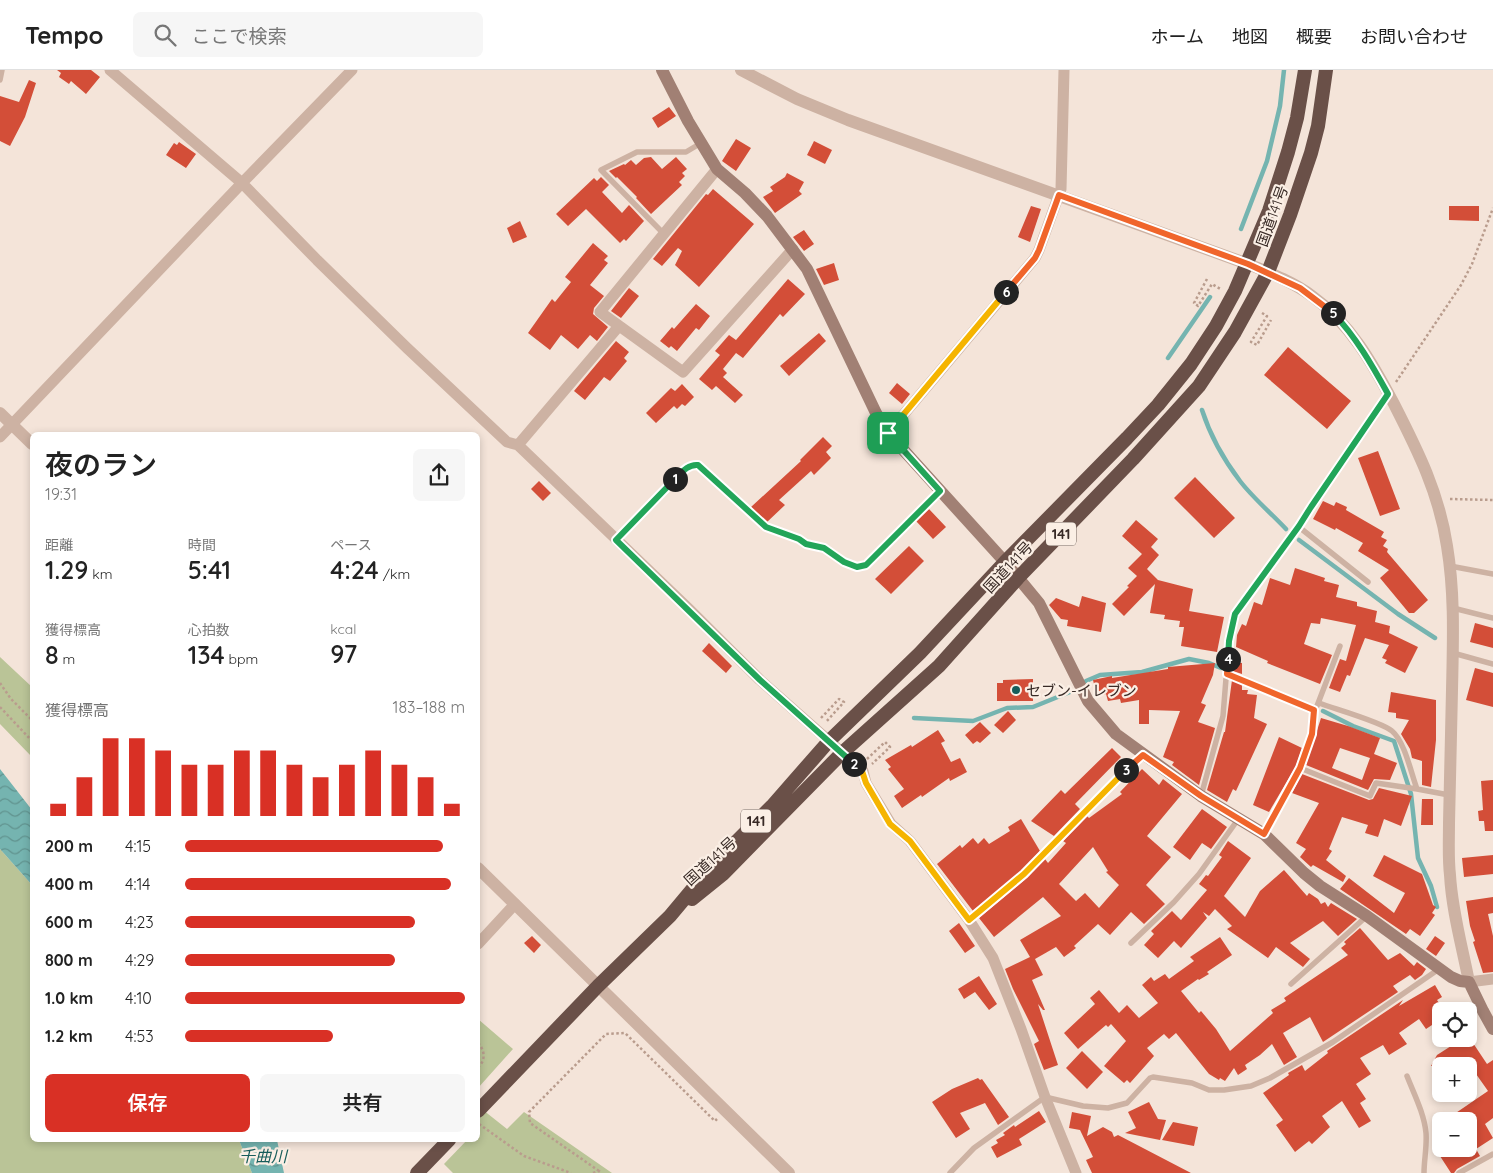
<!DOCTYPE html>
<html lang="ja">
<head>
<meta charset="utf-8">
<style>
	body { margin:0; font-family:Quicksand,"Noto Sans JP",sans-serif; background:#f6f6f6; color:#222; height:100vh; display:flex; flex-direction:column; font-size:19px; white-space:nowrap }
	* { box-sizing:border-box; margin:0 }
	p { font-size:16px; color:#767676 }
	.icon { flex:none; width:28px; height:28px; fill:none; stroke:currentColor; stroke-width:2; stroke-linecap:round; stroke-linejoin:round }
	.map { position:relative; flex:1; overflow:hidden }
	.side { position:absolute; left:30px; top:362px; width:450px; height:710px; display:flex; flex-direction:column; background:#fff; border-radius:8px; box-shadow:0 2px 8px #0003 }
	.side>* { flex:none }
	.tools { position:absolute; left:1432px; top:932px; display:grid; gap:10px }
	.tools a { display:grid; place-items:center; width:45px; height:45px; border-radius:8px; background:#fff; box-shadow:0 2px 8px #0003; font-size:25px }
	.pin { position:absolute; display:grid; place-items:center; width:42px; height:42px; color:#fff; margin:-21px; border-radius:10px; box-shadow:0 2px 8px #0006 }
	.km { position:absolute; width:25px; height:25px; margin:-12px; border-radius:50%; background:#222; color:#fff; font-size:14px; line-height:25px; text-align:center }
	.round { display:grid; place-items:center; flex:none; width:52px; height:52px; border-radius:8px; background:#f6f6f6 }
	.headline { display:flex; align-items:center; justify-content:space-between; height:85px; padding:0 15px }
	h1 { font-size:28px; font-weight:600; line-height:38px }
	.figures { display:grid; grid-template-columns:repeat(3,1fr); gap:8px; height:85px; padding:5px 15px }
	.figures div { display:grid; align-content:center }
	.figures b { font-size:25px; font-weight:600 }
	.figures small { font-size:14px; font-weight:400 }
	.figures p { font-size:14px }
	.chart { height:140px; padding:10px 15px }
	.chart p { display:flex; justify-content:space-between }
	.chart svg { width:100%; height:90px; margin-top:5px; stroke:#d93025; stroke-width:6 }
	.primary-button { display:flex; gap:10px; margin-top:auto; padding:10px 15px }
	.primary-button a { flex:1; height:58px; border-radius:8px; background:#d93025; color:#fff; font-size:20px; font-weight:600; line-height:58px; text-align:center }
	.primary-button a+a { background:#f6f6f6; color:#222 }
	ul { padding:0 15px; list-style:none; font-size:16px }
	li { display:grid; grid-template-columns:80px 60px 1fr; align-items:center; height:38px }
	li i { height:12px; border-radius:6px; background:#d93025 }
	header { display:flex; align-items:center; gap:30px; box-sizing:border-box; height:70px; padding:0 25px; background:#fff; border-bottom:1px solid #e0e0e0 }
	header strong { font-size:24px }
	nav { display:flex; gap:28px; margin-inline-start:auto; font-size:18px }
	.search { width:350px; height:45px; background:#f6f6f6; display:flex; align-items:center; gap:12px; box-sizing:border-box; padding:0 18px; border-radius:8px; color:#767676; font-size:19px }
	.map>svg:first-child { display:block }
	.green { fill:#bac497 }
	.water { fill:url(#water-waves) }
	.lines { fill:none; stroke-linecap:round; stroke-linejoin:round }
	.stream { stroke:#75b4b0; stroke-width:4.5 }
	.building { fill:#d34e38; fill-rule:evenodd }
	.path { stroke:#b99c8d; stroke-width:2.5; stroke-dasharray:2.5 2.5; stroke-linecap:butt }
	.service { stroke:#cdb2a3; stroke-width:5.5 }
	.minor { stroke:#cdb2a3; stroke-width:11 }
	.tertiary { stroke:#cdb2a3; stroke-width:12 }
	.secondary { stroke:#a18074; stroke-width:12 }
	.trunk { stroke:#6a5048; stroke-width:14 }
	.split-1-casing { stroke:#fff; stroke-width:10 }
	.split-2-casing { stroke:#fff; stroke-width:10 }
	.split-3-casing { stroke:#fff; stroke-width:10 }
	.split-4-casing { stroke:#fff; stroke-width:10 }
	.split-5-casing { stroke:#fff; stroke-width:10 }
	.split-6-casing { stroke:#fff; stroke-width:10 }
	.split-7-casing { stroke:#fff; stroke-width:10 }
	.split-1 { stroke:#22a559; stroke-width:6 }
	.split-2 { stroke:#22a559; stroke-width:6 }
	.split-3 { stroke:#f5b400; stroke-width:6 }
	.split-4 { stroke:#f0652b; stroke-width:6 }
	.split-5 { stroke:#22a559; stroke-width:6 }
	.split-6 { stroke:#f0652b; stroke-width:6 }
	.split-7 { stroke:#f5b400; stroke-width:6 }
	.poi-dot { fill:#175d5b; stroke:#fbefe5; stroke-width:2 }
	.labels { text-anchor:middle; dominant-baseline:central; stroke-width:4.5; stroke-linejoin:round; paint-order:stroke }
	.shield { fill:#fbefe5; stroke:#72655f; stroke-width:1 }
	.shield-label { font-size:14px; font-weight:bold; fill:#382a26 }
	.street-label { font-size:15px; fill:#382a26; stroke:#fbefe5 }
	.poi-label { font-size:15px; fill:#382a26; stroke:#fbefe5; text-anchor:start }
	.water-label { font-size:16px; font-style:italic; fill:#175d5b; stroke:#fbefe5 }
</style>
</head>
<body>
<header>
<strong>Tempo</strong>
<div class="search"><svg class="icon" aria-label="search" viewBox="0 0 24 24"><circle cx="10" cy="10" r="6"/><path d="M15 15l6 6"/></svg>ここで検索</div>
<nav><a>ホーム</a><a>地図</a><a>概要</a><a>お問い合わせ</a></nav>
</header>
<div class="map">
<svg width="1493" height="1103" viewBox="0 0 1493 1103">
	<defs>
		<pattern id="water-waves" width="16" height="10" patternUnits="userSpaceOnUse" patternTransform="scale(1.25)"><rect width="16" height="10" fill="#75b4b0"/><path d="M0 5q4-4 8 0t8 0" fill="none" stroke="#61938f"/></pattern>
	</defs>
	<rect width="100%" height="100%" fill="#f4e4d9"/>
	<path class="green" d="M0 587 32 617V687L0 654Z
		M0 779 32 815V1070H239L252 1103H0Z
		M478 949 513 979 478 1018Z
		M478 1036 507 1059 524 1042 612 1103H453L444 1094 467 1070H478Z"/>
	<path class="water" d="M0 699 32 740V815L0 779Z
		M239 1070H277L284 1103H252Z"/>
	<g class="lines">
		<path class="stream" d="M1241 159 1267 91 1280 36 1284 0
			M1168 288 1210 227
			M1202 340C1210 365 1224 390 1240 411 1253 428 1271 443 1286 459
			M1299 470 1398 544 1435 568
			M1086 611 1100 605 1142 602 1189 589 1209 593 1221 598
			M1323 641 1353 656 1394 671 1411 724 1418 788 1431 816 1437 837
			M914 648 973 651 1007 638 1033 637 1070 622"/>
	</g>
	<path class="building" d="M57 0H91L100 7 86 24 71 11 69 14 59 7 61 3Z
		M29 10 36 13 25 47 10 76 0 71V26L19 32Z
		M669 37 676 46 658 58 652 48Z
		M736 69 751 78 736 101 722 91Z
		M814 71 832 80 825 94 807 85Z
		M179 72 196 84 186 98 166 85 174 73 177 75Z
		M651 87 662 99 676 87 687 99 682 103 685 106 679 112 682 115 651 144 636 128 637 127 617 107 616 108 609 101 624 94 625 95 631 90 636 95 644 88Z
		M787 103 804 112 799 121 802 124 775 143 763 127 773 121 770 117 785 107Z
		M601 107 609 115 602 122 622 143 629 135 644 151 626 171 624 169 620 173 586 139 568 156 556 144 594 108 597 111Z
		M713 119 754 154 699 217 675 195 682 181 678 178 662 196 653 189 706 124 708 125Z
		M1031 136 1041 139 1030 172 1018 167Z
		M1449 136H1479V151L1449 150Z
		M520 151 527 167 513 173 507 158Z
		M804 160 814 174 804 181 793 167Z
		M593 173 608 186 604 190 608 193 590 215 604 226 594 238 593 244 608 257 597 271 590 265 578 279 561 265 550 280 528 263 552 229 555 232 571 212 565 207Z
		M834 193 839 210 824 215 816 199Z
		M788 209 805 224 783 247 780 244 743 288 736 283 723 299 727 303 723 307 743 325 735 333 716 316 712 320 699 309 720 285 715 281 729 265 736 270Z
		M629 218 639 226 621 248 611 241Z
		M696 234 710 246 699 260 696 258 677 281 671 276 669 278 660 271 672 257 674 259Z
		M819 263 826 271 789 306 780 296Z
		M616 271 629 282 624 288 627 291 610 311 604 307 585 330 574 321Z
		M1288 277 1351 331 1327 359 1264 305Z
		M897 313 910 324 902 334 889 323Z
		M682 314 694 327 685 336 682 334 677 339 674 336 656 353 646 343 671 318 675 321Z
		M823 367 832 376 826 382 831 388 814 405 811 401 779 430 785 435 766 453 751 437 801 391 800 390Z
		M1378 381 1400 439 1380 446 1358 388Z
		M1195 407 1235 448 1214 468 1174 428Z
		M539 411 551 423 543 431 531 419Z
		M1323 431 1334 436 1336 432 1347 437 1346 440 1384 462 1381 467 1387 470 1383 476 1388 479 1387 482 1428 530 1414 543H1409L1380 508 1389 500 1358 481 1363 473 1336 458 1335 460 1313 449Z
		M929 439 946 457 933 469 916 451Z
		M1136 450 1158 469 1151 477 1159 485 1147 499 1158 510 1193 519 1189 541 1224 547 1217 582 1181 576 1184 557H1179L1180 551 1164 549 1165 545 1150 543 1155 514 1124 546 1112 534 1129 517 1127 516 1137 506 1128 498 1142 484 1122 466Z
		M909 476 924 491 891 524 875 509Z
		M1295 498 1325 508 1324 511 1339 515 1336 527 1357 532V536L1377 541 1375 552 1390 556 1389 563 1418 577 1405 603 1385 593 1387 590 1382 588 1389 575 1365 568 1350 606 1347 605 1340 622 1329 618 1340 589 1346 591 1356 555 1321 548 1320 554 1311 553 1304 574 1332 585 1320 614 1267 593 1268 591 1236 577 1237 565 1242 554 1246 556 1254 532 1262 535 1270 508 1290 515Z
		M1082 526 1106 533 1101 562 1067 556 1068 550 1061 549 1049 535 1056 528 1079 537Z
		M1475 553 1493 558V578L1470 572Z
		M709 573 732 596 726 603 702 581Z
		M1234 592 1242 593V604L1233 601Z
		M1215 593 1213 605 1201 633 1206 635 1198 652 1215 658 1199 715 1172 695 1174 692 1163 687 1180 641 1149 640V654H1139V630L1121 633 1120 629 1108 631 1106 624 1097 627 1093 610 1112 606V608L1168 599V597Z
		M1475 598 1493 603V637L1466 630Z
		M1033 609V631H997V613H1003V610Z
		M1232 610 1242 614V620H1248L1247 624 1257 625 1254 648 1267 654 1236 721 1233 719 1227 732 1207 720 1224 662H1225Z
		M1391 622 1436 630V670L1431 717 1422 715V691L1412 688 1410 679 1401 664 1409 650 1396 648V643L1388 642Z
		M1008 641 1016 650 1003 663 994 655Z
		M1321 648 1348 656 1380 668 1374 684 1397 693 1390 710 1374 709 1368 720 1306 695ZM1340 678 1370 688 1362 710 1332 698Z
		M980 652 991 663 980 673 977 671 973 674 965 665Z
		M938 660 945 671 941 673 951 692 960 688 967 702 950 711 949 708 922 727 921 725 902 738 894 726 904 719 888 699 891 697 885 690 911 675 912 677Z
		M1279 667 1302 678 1296 696 1269 742 1253 735Z
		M1112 678 1121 687 1075 734 1080 739 1054 766 1031 751 1061 720 1065 724Z
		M1142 699 1159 715 1163 709 1182 724 1147 766 1171 787 1146 815 1165 834 1144 854 1131 842 1110 865 1098 854 1074 876 1076 878 1064 887 1056 877 1035 889 1043 905 1032 910 1045 940H1043L1038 934 1058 995 1044 1000 1034 974 1039 971 1013 919 1005 899 1030 887 1020 870 1061 846 1043 827 994 867 979 848 1027 808 1045 789 1048 793 1066 773 1063 771 1087 746 1089 748 1122 724 1120 722ZM1093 777 1108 801 1106 802 1119 815 1099 838 1085 823 1076 831 1059 814Z
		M1302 704 1369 730 1373 729 1379 718 1412 726 1401 756 1384 749 1378 767 1365 763 1368 755 1342 747 1329 779 1332 781 1326 790 1346 806 1343 812 1313 795 1311 797 1300 787 1306 779 1296 773 1319 733 1292 723Z
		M1493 710V761H1485L1484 751H1479L1478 741 1483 740 1481 711Z
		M1422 729H1433V755H1421Z
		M1202 739 1227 757 1211 779 1202 773 1190 790 1173 777Z
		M1021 749 1040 781 1021 801 973 841 937 794 960 775 962 778 973 768 978 774 984 768 989 774 1010 761 1008 757Z
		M1228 771 1251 788 1224 826 1245 847 1260 821 1284 800 1307 826 1309 823 1318 829 1321 834 1325 832 1328 837 1331 833 1357 849 1338 866 1323 851 1290 873 1310 889 1303 897 1276 877 1268 888 1227 859 1232 856 1215 839 1209 846 1203 842 1207 848 1181 878 1174 871 1158 888 1144 875 1154 864 1151 861 1172 841 1181 850 1207 820 1199 814 1206 805 1208 806 1222 787 1219 785Z
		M1384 785 1422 804 1433 835 1436 837 1432 843 1435 845 1420 866 1410 859 1406 864 1340 819 1349 808 1394 843 1405 823 1373 806Z
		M1493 785V804L1464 807 1462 788Z
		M1493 827V843L1488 844 1493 866V902L1483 903 1473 872 1475 871 1470 856 1466 831Z
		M959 853 975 876 965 883 949 861Z
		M1360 858 1388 890 1400 883 1414 896 1417 892 1426 899 1422 905 1415 910 1410 905 1393 916 1398 922 1323 972 1310 947 1283 963 1297 987 1284 995 1272 974 1260 985 1245 995 1247 999 1238 1005 1234 998 1225 1011 1220 1008 1219 1010 1209 1004 1176 963 1169 969 1164 964 1147 978 1154 986 1130 1013 1127 1010 1124 1013 1104 996 1126 971 1111 954 1108 957 1106 955 1078 979 1064 963 1095 934 1090 928 1099 920 1119 943 1127 935 1139 948 1158 933 1142 915 1151 907 1154 911 1165 904 1169 909 1194 891 1190 887 1220 867 1232 885 1207 902 1209 904 1199 910 1198 909 1181 921 1199 943 1201 941 1216 959 1230 981 1273 943 1271 940 1286 931 1284 928 1348 885 1341 878 1346 874 1344 872Z
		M532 866 541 875 534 883 524 873Z
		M1435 866 1445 873 1436 886 1426 879Z
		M979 906 997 934 989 940 975 922 964 929 958 919Z
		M1435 915 1442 927 1437 930 1441 936V949L1426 959 1419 949 1399 963 1407 974 1389 985 1383 975 1360 988 1371 1004 1356 1014 1366 1029 1360 1033 1371 1051 1359 1058 1342 1031 1322 1046 1330 1057 1312 1074 1309 1071 1295 1082 1276 1055 1283 1050 1263 1023 1289 1005 1288 1003 1302 995 1305 1001 1328 983 1327 981 1403 930 1399 936Z
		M1469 967 1487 994 1493 990V1048L1485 1054 1493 1068 1476 1079 1480 1086 1457 1099 1454 1103H1451L1440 1086 1444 1084 1440 1079H1469V1051H1444L1488 1021 1469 994V987L1455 996H1431L1437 985 1462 969 1469 977Z
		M1082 981 1103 1002 1087 1019 1066 998Z
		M978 1008 980 1010 982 1009 1009 1047 998 1055 985 1033 960 1043 970 1059 956 1068 932 1032 952 1019Z
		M1149 1032 1158 1049 1166 1050 1160 1070 1125 1063 1136 1058 1128 1042Z
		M1039 1041 1046 1052 1019 1069 1022 1075 997 1088 991 1077 998 1073 996 1070 1005 1065 1003 1063 1014 1055 1015 1057Z
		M1072 1042 1091 1046 1087 1066 1103 1057 1112 1062 1114 1067 1118 1065 1191 1103H1092L1086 1090 1093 1087 1080 1060 1069 1058Z
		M1173 1052 1198 1057 1194 1076 1162 1070Z"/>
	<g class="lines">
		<path class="path" d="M1207 209 1194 233 1198 236 1212 214 1222 220
			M1262 243 1267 246 1251 272 1257 275 1271 250
			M1396 312 1461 215 1472 194 1493 138
			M1450 429 1493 430
			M624 462 685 398 692 394 698 395 766 457 799 469 806 474 824 478 844 492 857 497 866 495 932 429
			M0 613 11 629 32 650
			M0 637 32 671
			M821 648 839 629 844 632 826 652
			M867 689 885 672 890 677 872 694
			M478 973C485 980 486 991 478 997
			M479 1054 524 1086 571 1103
			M599 1101 530 1053 529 1042 606 964 625 963 715 1051 717 1049
			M593 1103 599 1101 602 1103"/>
		<path class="service" d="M0 10 2 0
			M664 164 601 100 637 82H686L701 73
			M1299 457 1368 512
			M1450 496 1493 504
			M1453 538 1493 548
			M1453 583 1493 594
			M1227 603 1314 640 1312 663 1300 698 1264 764
			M1319 633C1335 639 1382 652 1392 661 1405 672 1411 703 1417 719L1449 725
			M1317 636 1340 576
			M1300 698 1370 726 1376 713 1417 719
			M1201 726 1223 646 1229 571 1235 544 1299 457 1311 437 1388 324
			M969 850 1024 804 1115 710 1143 685
			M1131 873 1174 832 1199 804 1239 748
			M1291 914 1367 846
			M1407 1006C1414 1024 1424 1043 1426 1063 1427 1077 1424 1090 1424 1103
			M950 1103 974 1078 1045 1027 1083 1036 1108 1038 1127 1033 1150 1008 1153 1007 1192 1013 1209 1020H1224L1251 1016 1270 1008 1333 972 1439 899
			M1459 1103 1493 1084"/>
		<path class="minor" d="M110 0 242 113 317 190 407 278 507 372 518 375 690 540 760 610 863 701 866 713 891 754 910 771 969 850 993 888 1021 959 1045 1027 1076 1103
			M717 99 600 242 683 302 793 179
			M888 363 1035 188 1039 180 1061 119 1064 0
			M0 367 242 113 352 0
			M518 375 619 256
			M478 874 515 834
			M1469 912 1493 909"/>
		<path class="tertiary" d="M741 0 797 29 848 50 1248 194C1270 203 1293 212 1312 226 1350 253 1373 294 1394 334 1418 381 1439 423 1447 476 1455 524 1453 572 1452 620 1451 665 1450 709 1449 753 1449 770 1448 788 1450 805 1452 841 1462 876 1469 912
			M0 343 32 374
			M478 798 789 1103"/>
		<path class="secondary" d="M662 0 688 51 717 99 745 123 767 146 807 199 876 343 888 363 1005 492 1039 533 1088 631 1116 664 1201 726 1264 764 1304 803 1320 816 1367 846 1451 907 1460 911 1469 912 1483 941 1493 959"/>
		<path class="trunk" d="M692 829 723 804 842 683 939 596 1018 508 1133 389 1199 316 1235 262 1268 202 1290 145 1311 83 1318 56 1326 0
			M478 1041 598 916 670 846 711 797 772 736 829 671 920 583 1005 492 1127 368 1158 335 1191 294 1216 256 1235 221 1269 141 1288 82 1297 48 1305 0
			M417 1103 449 1070"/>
	</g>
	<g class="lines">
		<g class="split-1-casing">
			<path id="split-1" d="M675 409C682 402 688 394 698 395L766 457 799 469 806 474 824 478 844 492 857 497 866 495 940 421 888 363"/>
		</g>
		<g class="split-2-casing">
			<path id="split-2" d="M675 409 616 470 760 610 854 694"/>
		</g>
		<g class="split-3-casing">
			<path id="split-3" d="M854 694 862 701 866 713 890 754 910 771 969 850 1024 804 1126 700"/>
		</g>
		<g class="split-4-casing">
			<path id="split-4" d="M1126 700 1143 685 1201 726 1264 764 1300 698 1312 664 1314 640 1227 604 1228 589"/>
		</g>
		<g class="split-5-casing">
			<path id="split-5" d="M1228 589 1229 571 1235 544 1299 456 1311 437 1388 324C1372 295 1356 267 1333 243"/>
		</g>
		<g class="split-6-casing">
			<path id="split-6" d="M1006 222 1035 188 1039 180 1059 125 1248 194 1300 218 1333 243"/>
		</g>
		<g class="split-7-casing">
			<path id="split-7" d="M888 363 1006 222"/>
		</g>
		<use href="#split-1" class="split-1"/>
		<use href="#split-2" class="split-2"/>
		<use href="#split-3" class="split-3"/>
		<use href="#split-4" class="split-4"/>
		<use href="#split-5" class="split-5"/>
		<use href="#split-6" class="split-6"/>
		<use href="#split-7" class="split-7"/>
	</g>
	<circle class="poi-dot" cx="1016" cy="620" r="5"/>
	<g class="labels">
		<g class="shield">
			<rect x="1046" y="452.5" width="30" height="23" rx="4"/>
			<rect x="741" y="739.5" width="30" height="23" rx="4"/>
		</g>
		<g class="shield-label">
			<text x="1061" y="464">141</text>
			<text x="756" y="751">141</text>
		</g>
		<g class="street-label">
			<text transform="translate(1272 146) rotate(-70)">国道141号</text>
			<text transform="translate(1008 497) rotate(-47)">国道141号</text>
			<text transform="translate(710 791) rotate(-42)">国道141号</text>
		</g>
		<g class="poi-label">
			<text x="1026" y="620">セブン-イレブン</text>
		</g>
		<g class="water-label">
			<text x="263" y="1086">千曲川</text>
		</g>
	</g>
</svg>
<div class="tools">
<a><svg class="icon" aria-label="locate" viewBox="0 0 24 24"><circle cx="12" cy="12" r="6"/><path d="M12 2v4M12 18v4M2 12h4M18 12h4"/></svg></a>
<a>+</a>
<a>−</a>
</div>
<div class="pin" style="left:888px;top:363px;background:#1e9e55"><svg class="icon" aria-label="arrive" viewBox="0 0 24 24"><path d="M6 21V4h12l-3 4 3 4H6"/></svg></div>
<b class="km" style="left:675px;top:409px">1</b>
<b class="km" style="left:854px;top:694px">2</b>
<b class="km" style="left:1126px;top:700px">3</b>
<b class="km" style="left:1228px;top:589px">4</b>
<b class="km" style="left:1333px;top:243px">5</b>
<b class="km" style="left:1006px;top:222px">6</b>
<section class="side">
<div class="headline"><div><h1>夜のラン</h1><p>19:31</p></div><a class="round"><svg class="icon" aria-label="share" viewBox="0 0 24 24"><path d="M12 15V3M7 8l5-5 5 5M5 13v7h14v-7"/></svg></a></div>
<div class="figures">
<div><p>距離</p><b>1.29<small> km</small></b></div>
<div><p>時間</p><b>5:41</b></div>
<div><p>ペース</p><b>4:24<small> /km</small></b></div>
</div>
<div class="figures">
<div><p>獲得標高</p><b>8<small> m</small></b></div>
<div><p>心拍数</p><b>134<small> bpm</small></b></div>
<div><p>kcal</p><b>97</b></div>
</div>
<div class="chart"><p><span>獲得標高</span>183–188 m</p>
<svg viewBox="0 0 160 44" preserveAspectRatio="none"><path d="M5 44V38M15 44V25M25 44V6M35 44V6M45 44V12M55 44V19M65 44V19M75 44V12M85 44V12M95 44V19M105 44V25M115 44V19M125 44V12M135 44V19M145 44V25M155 44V38"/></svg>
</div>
<ul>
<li><b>200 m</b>4:15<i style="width:92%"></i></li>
<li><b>400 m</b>4:14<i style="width:95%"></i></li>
<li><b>600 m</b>4:23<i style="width:82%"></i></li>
<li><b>800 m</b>4:29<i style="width:75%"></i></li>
<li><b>1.0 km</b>4:10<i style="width:100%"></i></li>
<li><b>1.2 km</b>4:53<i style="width:53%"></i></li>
</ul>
<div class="primary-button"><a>保存</a><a>共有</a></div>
</section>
</div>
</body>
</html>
